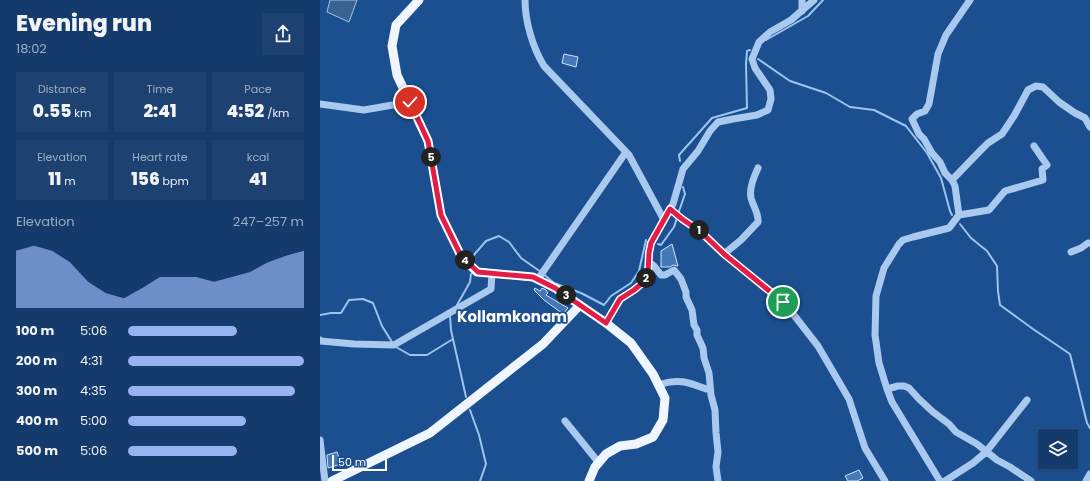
<!DOCTYPE html>
<html lang="en">
<head>
<meta charset="utf-8">
<style>
	body { margin:0; font-family:Poppins,sans-serif; background:#1d4271; color:#f1f3f6; height:100vh; display:flex; flex-direction:column; font-size:15px; white-space:nowrap }
	* { box-sizing:border-box; margin:0 }
	p { font-size:13px; color:#9dadc1 }
	.icon { flex:none; width:22px; height:22px; fill:none; stroke:currentColor; stroke-width:2; stroke-linecap:round; stroke-linejoin:round }
	.map { position:relative; flex:1; overflow:hidden }
	.side { display:flex; flex-direction:column; background:#143b6b; width:320px }
	.side>* { flex:none }
	.buttons { position:absolute; left:718px; top:429px; display:grid; gap:8px }
	.buttons a { display:grid; place-items:center; width:40px; height:40px; border-radius:0px; background:#143b6b; box-shadow:0 1px 3px #0004,0 0 0 1px #33557e; font-size:20px }
	.scale { position:absolute; left:12px; bottom:10px; width:55px; box-sizing:border-box; padding-left:4px; border:2px solid #fff; border-top:0; font-size:11px; line-height:14px; white-space:nowrap; color:#fff; -webkit-text-stroke:3px #1b4f8f; paint-order:stroke }
	.pin { position:absolute; display:grid; place-items:center; width:34px; height:34px; color:#fff; margin:-17px; border:2px solid #fff; border-radius:50%; box-shadow:0 1px 4px #0007 }
	.km { position:absolute; width:20px; height:20px; margin:-10px; border-radius:50%; background:#222; color:#fff; font-size:11px; line-height:20px; text-align:center }
	.round { display:grid; place-items:center; flex:none; width:42px; height:42px; border-radius:0px; background:#1d4271 }
	.headline { display:flex; align-items:center; justify-content:space-between; height:68px; padding:0 16px }
	h1 { font-size:22px; font-weight:800; line-height:30px }
	.figures { display:grid; grid-template-columns:repeat(3,1fr); gap:6px; height:68px; padding:4px 16px }
	.figures div { display:grid; align-content:center; border-radius:0px; background:#1d4271; text-align:center }
	.figures b { font-size:17px; font-weight:800 }
	.figures small { font-size:11px; font-weight:400 }
	.figures p { font-size:11px }
	.chart { height:112px; padding:8px 16px }
	.chart p { display:flex; justify-content:space-between }
	.chart svg { width:100%; height:72px; margin-top:4px; fill:#95b2f1; opacity:.7 }
	ul { padding:0 16px; list-style:none; font-size:13px }
	li { display:grid; grid-template-columns:64px 48px 1fr; align-items:center; height:30px }
	li i { height:10px; border-radius:5px; background:#95b2f1 }
	main { display:flex; flex:1; min-height:0 }
	.map>svg:first-child { display:block }
	.water { fill:#3c6290; stroke:#9cc4f0 }
	.lines { fill:none; stroke-linecap:round; stroke-linejoin:round }
	.stream { stroke:#9cc4f0; stroke-width:2 }
	.building { fill:#4478b7; stroke:#cfe3fa }
	.minor { stroke:#a9c9ee; stroke-width:7 }
	.major { stroke:#f0f6ff; stroke-width:9 }
	.route-casing { stroke:#fff; stroke-width:8 }
	.route { stroke:#e11d48; stroke-width:5 }
	.labels { text-anchor:middle; dominant-baseline:central; stroke-width:3.5; stroke-linejoin:round; paint-order:stroke }
	.neighbourhood-label { font-size:15px; font-weight:bold; fill:#fff; stroke:#1b4f8f }
</style>
</head>
<body>
<main>
<section class="side">
<div class="headline"><div><h1>Evening run</h1><p>18:02</p></div><a class="round"><svg class="icon" aria-label="share" viewBox="0 0 24 24"><path d="M12 15V3M7 8l5-5 5 5M5 13v7h14v-7"/></svg></a></div>
<div class="figures">
<div><p>Distance</p><b>0.55<small> km</small></b></div>
<div><p>Time</p><b>2:41</b></div>
<div><p>Pace</p><b>4:52<small> /km</small></b></div>
</div>
<div class="figures">
<div><p>Elevation</p><b>11<small> m</small></b></div>
<div><p>Heart rate</p><b>156<small> bpm</small></b></div>
<div><p>kcal</p><b>41</b></div>
</div>
<div class="chart"><p><span>Elevation</span>247–257 m</p>
<svg viewBox="0 0 160 44" preserveAspectRatio="none"><path d="M0 44V9L10 6L20 9L30 16L40 28L50 35L60 38L70 32L80 25L90 25L100 25L110 28L120 25L130 22L140 16L150 12L160 9V44z"/></svg>
</div>
<ul>
<li><b>100 m</b>5:06<i style="width:62%"></i></li>
<li><b>200 m</b>4:31<i style="width:100%"></i></li>
<li><b>300 m</b>4:35<i style="width:95%"></i></li>
<li><b>400 m</b>5:00<i style="width:67%"></i></li>
<li><b>500 m</b>5:06<i style="width:62%"></i></li>
</ul>
</section>
<div class="map">
<svg width="770" height="481" viewBox="0 0 770 481">
	<rect width="100%" height="100%" fill="#1b4f8f"/>
	<path class="water" d="M10 0H37L29 22 7 12Z"/>
	<g class="lines">
		<path class="stream" d="M446 40 488 16 503 0
			M438 59 470 81 506 93 530 107 554 110 586 126 607 153 621 178 630 211 632 215
			M360 161 359 155 392 118 427 108 426 64 427 51 430 50
			M358 214 365 194 363 187
			M640 224 651 238 667 251 677 266 678 291 680 305 713 329 750 354 767 423 770 428
			M338 244 341 245 354 227 357 218
			M153 258V256L166 241 179 236 189 242 201 258 221 272 234 283 261 293 284 305 291 296 311 283 319 271 326 240
			M137 305 150 282 151 274
			M0 315 11 313H21L29 300 43 299 53 303 62 326 72 342
			M133 339 146 397
			M76 347 90 355H107L133 339 131 330 130 316
			M150 410 159 435 166 464 160 481"/>
	</g>
	<path class="building" d="M244 54 258 57 256 67 242 63Z
		M352 244 358 266 353 265 350 267H341V251Z
		M215 288 220 291 222 288 226 290 228 293 226 295 248 308 243 314 224 300 214 290Z
		M17 452 21 464 8 468 7 455Z
		M539 470 543 478 537 481H528L525 476Z"/>
	<g class="lines">
		<path class="minor" d="M205 0C205 22 213 48 224 66L309 155 344 220
			M482 0V11
			M650 0 626 35 618 54 609 104 605 111 597 114 592 119 599 134 604 139 612 153 620 162 625 173 632 180 635 186 639 215 629 228 593 237 583 240 579 244 564 268 556 296 555 335 559 363 567 389 578 386H584L589 388 599 399 613 412 629 424 636 432 657 444 677 460 690 467 711 481
			M0 104 44 110 90 102
			M632 180 658 153 668 143 682 134 694 116 708 90 716 86 723 87 739 102 755 113 765 118 770 127
			M350 209 362 219 381 232 404 254 463 301 498 346 529 399 545 448 565 481
			M639 215 669 210 685 191 723 180 722 169 727 165 714 146
			M751 252 761 248 768 243H770
			M404 254 421 240 438 222C439 214 433 206 431 198 429 188 434 177 438 168
			M329 262 334 266 341 275H345L354 270 361 279 366 292V297L372 310 374 325 377 330V335L383 348 384 358 389 373 391 395 395 410 396 433 398 452 396 467 398 481
			M218 279 306 152
			M286 323 300 299 314 290 326 280 328 274 329 253 331 243 344 220 353 204 363 169 378 151 390 131 398 122 413 119 437 115 448 110 451 99 450 90 435 68 432 59 439 42 450 32 471 20 494 0
			M0 340V341L34 344 74 345 171 289 172 273
			M338 385C358 378 368 382 386 389
			M567 389 572 402 620 481
			M245 421 279 463
			M0 440 5 481
			M625 481 653 463 666 452 707 400
			M766 481 770 474"/>
		<path class="major" d="M99 0 76 25 72 46 77 75 108 141 121 215 141 256 157 272 213 277 235 288 286 323 311 343 333 374 345 398 343 420 333 437 316 444 300 446 286 454 275 467 269 481
			M12 481 110 433 223 344 260 305"/>
	</g>
	<g class="lines">
		<g class="route-casing">
			<path id="route" d="M90 102 108 141 121 215 141 256 158 272 213 277 235 288 286 323 300 299 314 290 326 280 328 274 329 253 331 243 350 209 362 219 381 232 404 254 463 302"/>
		</g>
		<use href="#route" class="route"/>
	</g>
	<g class="labels">
		<g class="neighbourhood-label">
			<text x="192" y="316">Kollamkonam</text>
		</g>
	</g>
</svg>
<div class="buttons">
<a><svg class="icon" aria-label="layers" viewBox="0 0 24 24"><path d="M12 4l9 5-9 5-9-5zM3 14l9 5 9-5"/></svg></a>
</div>
<div class="scale">50 m</div>
<div class="pin" style="left:463px;top:302px;background:#1e9e55"><svg class="icon" aria-label="arrive" viewBox="0 0 24 24"><path d="M6 21V4h12l-3 4 3 4H6"/></svg></div>
<div class="pin" style="left:90px;top:102px;background:#d93025"><svg class="icon" aria-label="check" viewBox="0 0 24 24"><path d="M5 12l5 5 9-10"/></svg></div>
<b class="km" style="left:379px;top:230px">1</b>
<b class="km" style="left:326px;top:278px">2</b>
<b class="km" style="left:246px;top:295px">3</b>
<b class="km" style="left:145px;top:260px">4</b>
<b class="km" style="left:111px;top:157px">5</b>
</div>
</main>
</body>
</html>
